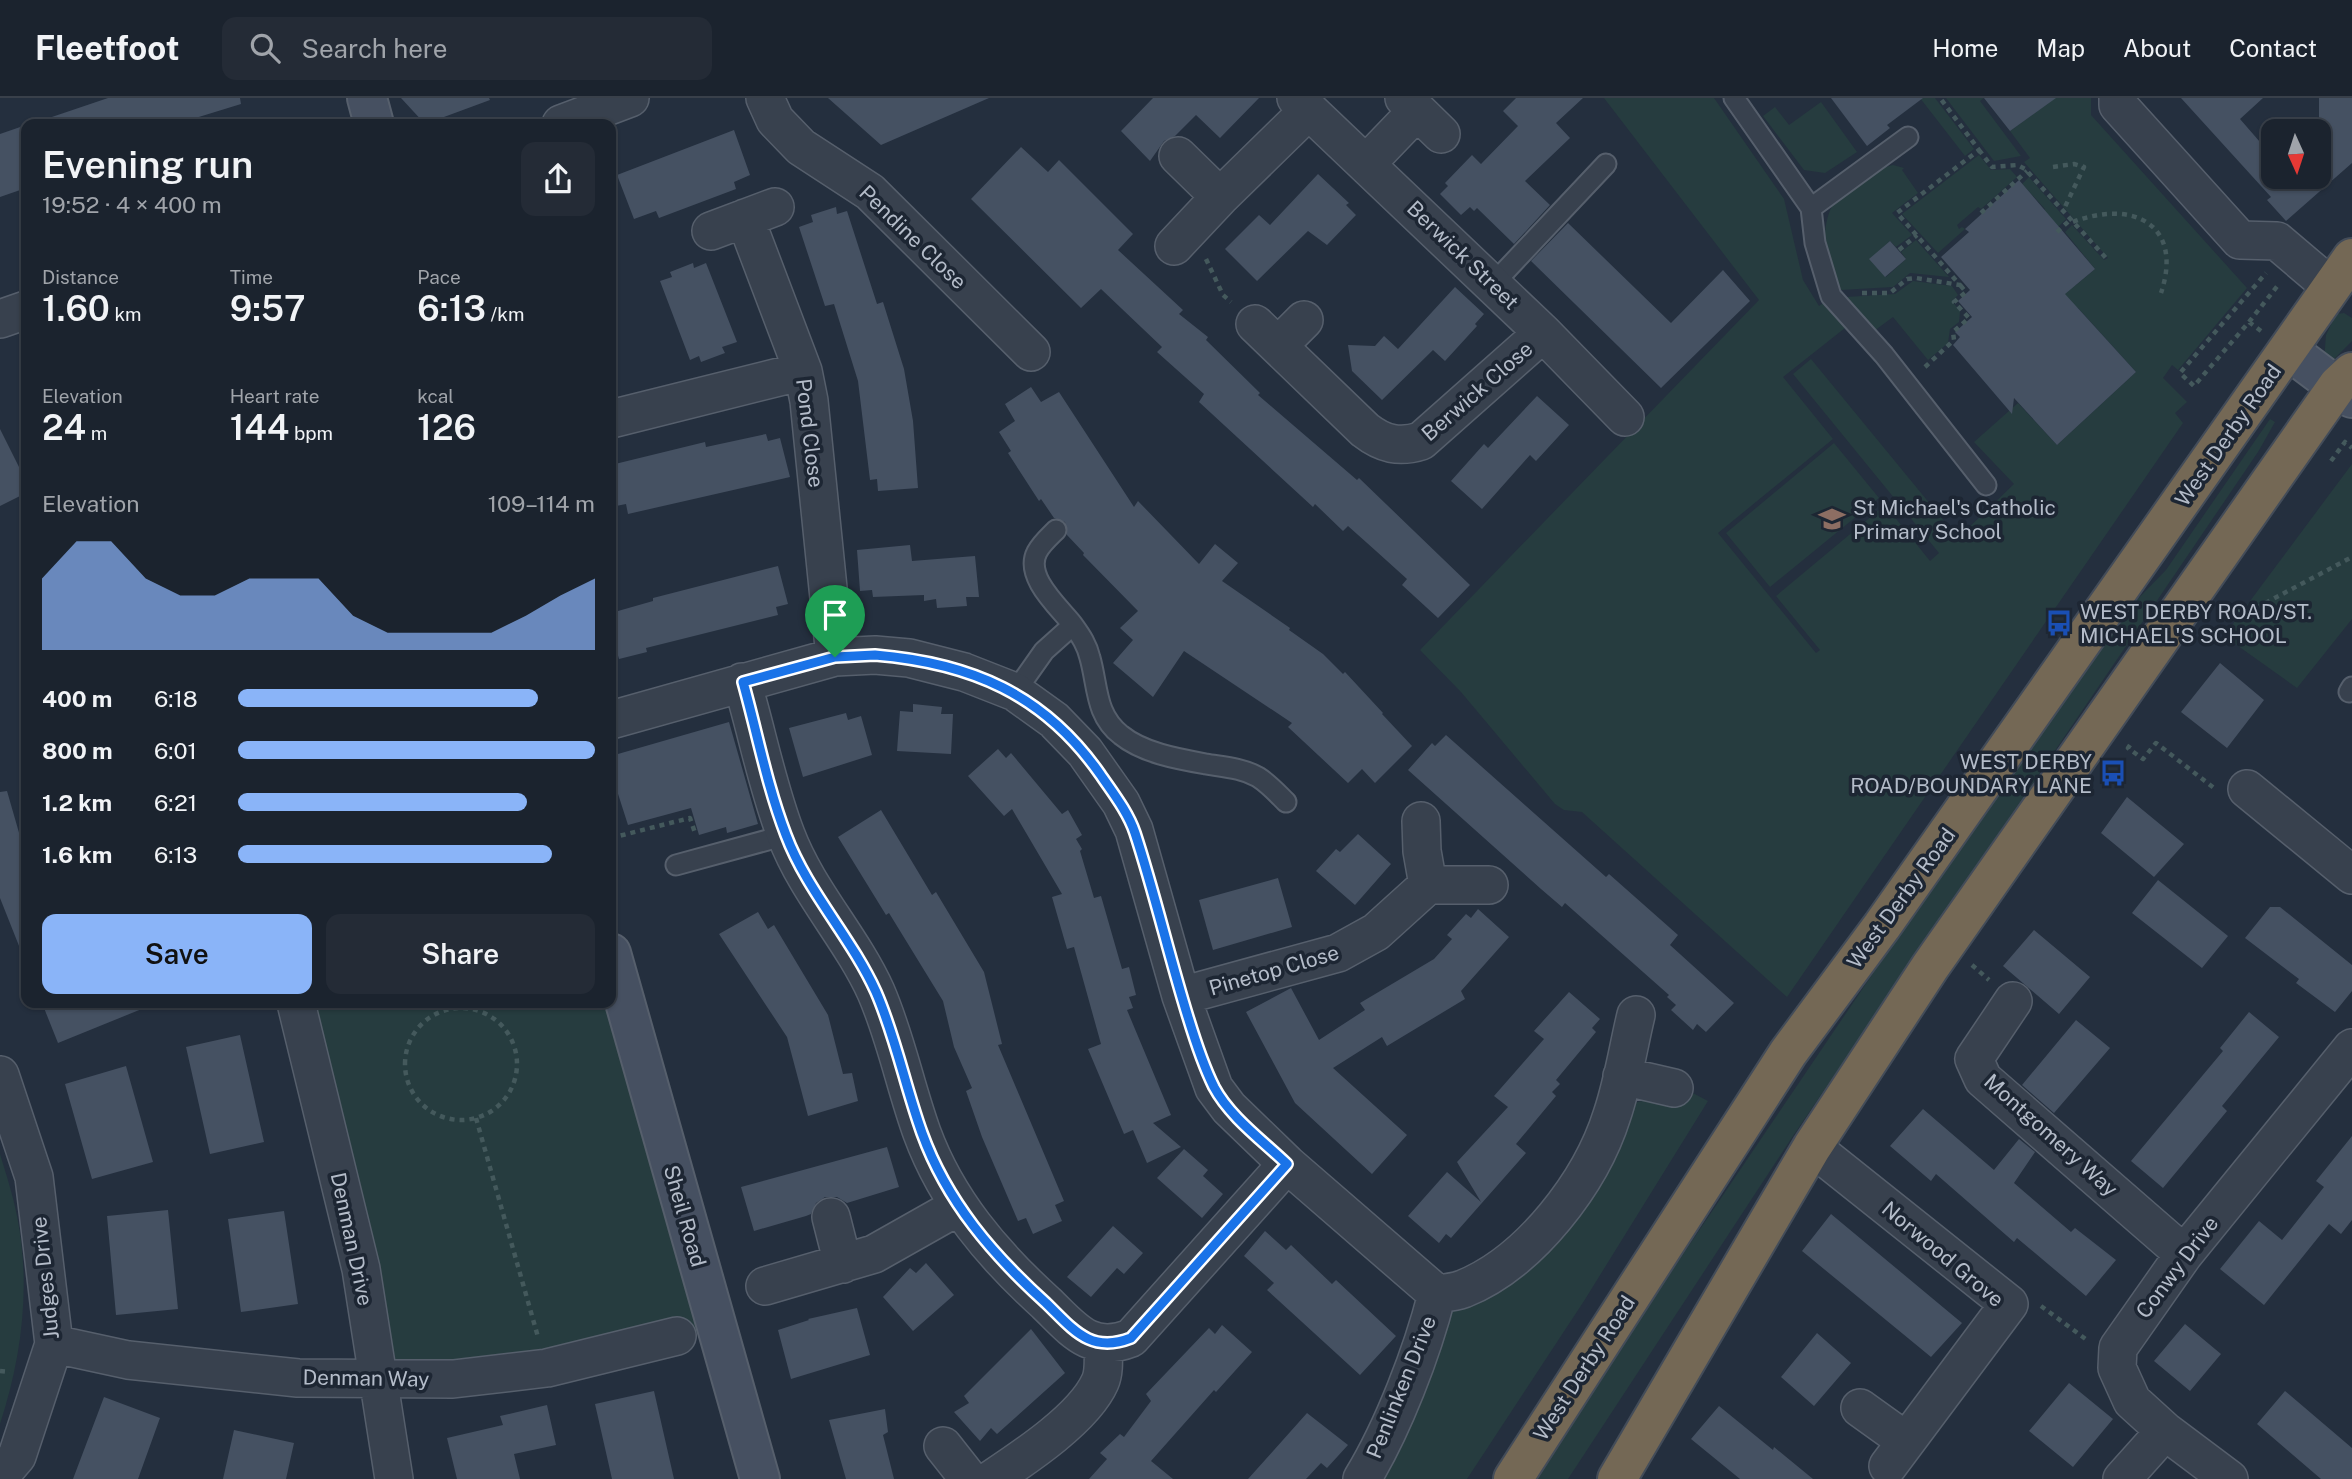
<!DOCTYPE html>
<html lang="en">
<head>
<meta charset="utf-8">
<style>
	body { margin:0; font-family:"Public Sans",sans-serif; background:#242b36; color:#f1f3f6; height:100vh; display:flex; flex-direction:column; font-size:26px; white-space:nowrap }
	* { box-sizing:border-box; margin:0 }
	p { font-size:23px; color:#a0a4aa }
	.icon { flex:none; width:38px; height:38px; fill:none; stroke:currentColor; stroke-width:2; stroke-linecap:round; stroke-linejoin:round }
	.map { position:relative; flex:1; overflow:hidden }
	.drawer { position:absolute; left:21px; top:21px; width:595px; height:889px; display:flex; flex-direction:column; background:#1b232e; border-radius:14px; box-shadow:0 2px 5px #0004,0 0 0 2px #39404a }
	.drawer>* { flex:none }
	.needle { width:46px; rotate:177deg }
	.controls { position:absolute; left:2261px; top:21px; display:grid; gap:14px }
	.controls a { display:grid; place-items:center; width:70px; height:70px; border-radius:14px; background:#1b232e; box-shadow:0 2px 5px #0004,0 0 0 2px #39404a; font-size:35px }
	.pin { position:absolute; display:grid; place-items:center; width:60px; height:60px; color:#fff; margin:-72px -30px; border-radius:50% 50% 50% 0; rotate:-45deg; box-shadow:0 0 7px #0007 }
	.pin .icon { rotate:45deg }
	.round { display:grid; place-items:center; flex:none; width:74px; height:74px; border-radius:14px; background:#242b36 }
	.summary { display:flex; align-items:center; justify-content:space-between; height:119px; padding:0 21px }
	h1 { font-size:38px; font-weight:600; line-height:52px }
	.metrics { display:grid; grid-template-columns:repeat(3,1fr); gap:10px; height:119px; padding:7px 21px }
	.metrics div { display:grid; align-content:center }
	.metrics b { font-size:35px; font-weight:600 }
	.metrics small { font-size:19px; font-weight:400 }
	.metrics p { font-size:19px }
	.chart { height:196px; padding:14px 21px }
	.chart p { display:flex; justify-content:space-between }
	.chart svg { width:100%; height:126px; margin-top:7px; fill:#8ab4f8; opacity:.7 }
	.primary-button { display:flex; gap:14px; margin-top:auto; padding:14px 21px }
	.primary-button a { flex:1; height:80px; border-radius:14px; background:#8ab4f8; color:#111; font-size:28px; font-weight:600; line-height:80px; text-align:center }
	.primary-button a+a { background:#242b36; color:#f1f3f6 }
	ul { padding:0 21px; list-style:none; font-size:23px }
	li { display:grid; grid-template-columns:112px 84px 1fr; align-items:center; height:52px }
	li i { height:18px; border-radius:9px; background:#8ab4f8 }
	header { display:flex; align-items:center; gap:42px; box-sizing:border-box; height:98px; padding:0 35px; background:#1b232e; border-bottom:2px solid #39404a }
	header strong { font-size:33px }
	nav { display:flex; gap:38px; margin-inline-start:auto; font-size:24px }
	.search { width:490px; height:63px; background:#242b36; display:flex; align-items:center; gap:18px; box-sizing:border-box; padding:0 24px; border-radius:14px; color:#a0a4aa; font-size:26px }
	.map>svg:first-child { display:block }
	.green { fill:#263c3f }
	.building { fill:#455162 }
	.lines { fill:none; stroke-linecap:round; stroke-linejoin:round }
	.lane-casing { stroke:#565f6c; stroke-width:23 }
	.street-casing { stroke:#565f6c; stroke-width:40 }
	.secondary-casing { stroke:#565f6c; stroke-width:42 }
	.highway-casing { stroke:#434c59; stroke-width:42 }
	.path { stroke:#44595c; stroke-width:4.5; stroke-dasharray:5 5; stroke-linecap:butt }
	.lane { stroke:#38414e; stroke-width:19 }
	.street { stroke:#38414e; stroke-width:37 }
	.secondary { stroke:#465061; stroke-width:38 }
	.highway { stroke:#746855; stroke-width:38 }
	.route-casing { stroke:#fff; stroke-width:14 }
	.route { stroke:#1a73e8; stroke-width:9 }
	.labels { text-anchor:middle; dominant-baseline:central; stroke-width:7; stroke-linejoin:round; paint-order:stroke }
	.street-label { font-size:21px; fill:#b4bcc9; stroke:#1d2633 }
	.poi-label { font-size:21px; fill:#b4bcc9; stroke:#1d2633; text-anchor:start }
</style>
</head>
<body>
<header>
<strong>Fleetfoot</strong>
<div class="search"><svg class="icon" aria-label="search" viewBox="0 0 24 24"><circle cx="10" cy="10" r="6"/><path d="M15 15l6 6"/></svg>Search here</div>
<nav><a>Home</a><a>Map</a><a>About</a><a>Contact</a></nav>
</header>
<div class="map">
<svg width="2352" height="1381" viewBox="0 0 2352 1381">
	<rect width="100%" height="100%" fill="#242f3e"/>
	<path class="green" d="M1604 0H1714L1784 101 1803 182 1819 208 1825 204 1845 230 1783 279 1833 341 1718 435 1816 555 1820 552 1776 498 1885 407 1930 463 1939 455 1793 276 1811 261 1958 440 2014 386 1974 344 2018 305 2057 347 2136 274 2078 210 2016 196 2076 187 2095 171 2065 134 2072 127 2104 162 2108 160 2024 64 2030 60 2010 33 2050 4 2048 0H2091V17L2247 190 2178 272 2172 267 2163 280 2187 304 2175 315 2183 325 1787 899 1582 714 1564 712 1555 706 1461 594 1420 552 1759 202Z
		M1920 0H1935L1974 51 1965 58Z
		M1946 0H1984L1980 3 2021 58 1994 63Z
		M1821 4 1857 54 1825 75 1804 72 1763 18 1775 9 1789 27Z
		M1979 57 1991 72 2010 71 2017 79 1981 111 1978 109 1957 127 1959 131 1962 129 1965 131 1938 155 1902 116Z
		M1893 67 1904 70 1902 72 1918 95 1892 115 1912 137 1896 149 1890 143 1870 161 1886 179 1906 161 1901 154 1916 142 1949 179 1910 175 1893 189 1840 192C1823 171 1820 132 1832 108L1882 70Z
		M2029 79 2066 121 2055 132 2041 117 2045 111 2022 86Z
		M1913 183 1952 188 1958 197 1952 203 1960 213 1959 224 1950 231 1948 245 1928 262 1893 219 1874 233 1846 199 1895 196Z
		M2344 215 2352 220V243L2329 266 2324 263 2326 237 2336 216Z
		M2270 321 2275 324 2258 354 1793 1038 1568 1381H1531L1953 757 2124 515 2166 472Z
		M1834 345 1879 400 1770 489 1726 435Z
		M2352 366V521L2297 590 2224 538Z
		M296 905H611L717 1229 677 1238 379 1282Z
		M1687 992 1708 1003 1584 1203 1467 1381H1379L1446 1219 1634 1005Z
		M0 1056C6 1076 13 1097 17 1118 31 1187 22 1259 0 1326Z"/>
	<path class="building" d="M108 0H240L241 6 176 26H44L43 22Z
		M401 0H489L490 2 425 26Z
		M828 0H989L881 47Z
		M1153 0H1259L1220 40 1196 17 1175 38 1164 43 1150 63 1121 33Z
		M1516 0H1583L1556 25 1570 40 1525 83 1550 107 1514 146 1477 110 1474 113 1470 109 1461 117 1440 96 1448 88 1445 85 1472 57 1481 66 1518 28 1503 13Z
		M1831 0H1923L1887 27 1890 30 1867 48Z
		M1984 0H2056L2010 33Z
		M2181 0H2263L2240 21 2273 59V79H2319V33H2314L2319 28V0H2352V65L2286 123 2267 102 2271 99Z
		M26 27V90L0 99V36Z
		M734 32 750 77 734 84 736 91 659 120 656 113 634 121 617 77Z
		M1021 49 1048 74 1059 62 1133 136 1118 152 1183 212 1179 216 1208 239 1206 242 1260 295 1258 297 1357 382 1359 380 1470 487 1438 520 1402 487 1407 481 1376 453 1348 428 1343 433 1315 406 1313 409 1199 304 1204 296 1157 254 1162 249 1101 191 1081 210 971 101Z
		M1318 76 1349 105 1346 107 1356 117 1327 147 1308 133 1257 183 1225 151 1259 117 1270 127Z
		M2019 82 2095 171 2065 196 2136 274 2057 347 2014 300 2012 316 1953 247 1960 239 1955 234 1972 219 1958 203 1970 192 1941 159 1969 134 1965 131Z
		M836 109 837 116 847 113 877 206 883 204 904 271 913 323 918 390 878 393 877 381 870 382 858 283 834 206 825 208 799 129 813 124 811 117Z
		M1568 125 1671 225 1723 172 1750 203 1661 290 1531 163Z
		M1890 143 1906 161 1885 179 1869 161Z
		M693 165 694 170 706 165 737 244 722 249 725 255 701 264 699 258 690 262 660 183 672 179 670 174Z
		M1455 189 1484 216 1475 226 1477 228 1445 263 1433 252 1382 302 1352 273 1348 247 1375 248 1384 238 1398 251Z
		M1031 289 1041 304 1059 294 1134 409 1138 403 1199 466 1215 446 1238 465 1222 483 1290 530 1289 532 1323 556 1343 576 1345 574 1383 615 1382 616 1412 648 1375 685 1362 671 1348 685 1288 629 1292 625 1184 553 1153 599 1113 565 1133 542 1120 530 1138 513 1083 457 1084 455 1067 437 1065 424 1054 420 1041 401 1039 403 1008 355 1011 353 999 334 1015 323 1005 306Z
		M1537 298 1569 327 1536 363 1530 357 1482 411 1451 383 1484 346 1488 350Z
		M0 331 26 383V395L0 408Z
		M766 336 768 343 780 340 790 379 628 416 626 406 611 409V376L617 374 615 366 705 344 706 349Z
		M910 447 912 463 975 458 979 499H966L967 508 937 510 936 501 924 503V497L873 499 872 492 860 493 857 452Z
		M778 468 788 506 776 509 778 517 646 550 647 554 619 561 617 554 611 556V515L653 503V500Z
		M2220 565 2264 602 2227 650 2181 614Z
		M913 606 942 609 941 616H953L951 656 897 653 900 613 913 614Z
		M846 615 848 622 861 618 872 657 803 679 789 630Z
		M729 624 758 726 727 735 726 729 699 737 691 710 628 727 611 674V658Z
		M1446 637 1606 779 1609 776 1678 837 1670 847 1734 905 1706 934 1697 926 1693 932 1671 912 1676 907 1667 899 1669 897 1565 805 1562 809 1541 791 1408 672 1432 645 1435 648Z
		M998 651 1006 660 1011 655 1062 716 1068 712 1082 737 1076 741 1082 751 1080 753 1094 800 1101 798 1122 871 1129 869 1136 897 1129 899 1133 910 1127 912 1171 1017 1153 1025 1181 1049 1147 1065 1133 1032 1124 1036 1088 951 1101 946 1074 849 1067 851 1052 799 1062 796 1012 711 1004 718 968 678Z
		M7 693 26 759 25 863 0 800V694Z
		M2127 699 2184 746 2154 779 2101 735Z
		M881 712 932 797 936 794 984 874 1002 946 998 947 1064 1103 1055 1107 1062 1123 1033 1136 1026 1120 1018 1123 982 1039 966 993 972 990 954 949 943 903 889 815 886 817 838 739Z
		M1358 736 1391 766 1355 807 1316 773 1336 751 1340 754Z
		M1278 780 1292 829 1213 852 1199 802Z
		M2158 782 2228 838 2202 870 2132 815Z
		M2270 809H2280L2352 867V893L2335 914 2296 885 2299 881 2245 840Z
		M1478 811 1509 839 1461 893 1465 901 1387 948 1382 939 1333 970 1407 1037 1372 1076 1295 1005 1246 914 1291 890 1319 942 1365 912 1360 905 1434 861 1452 841 1447 837 1466 816 1471 820Z
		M758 814 768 831 774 827 828 917 843 976 852 975 858 1003 808 1018 787 939 719 836Z
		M2034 832 2090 879 2059 916 2003 868Z
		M1569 894 1600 921 1592 930 1596 934 1556 982 1560 986 1552 994 1556 998 1516 1046 1526 1055 1451 1140 1446 1136 1439 1145 1408 1118 1447 1074 1481 1104 1457 1064 1508 1009 1494 998 1544 941 1534 933Z
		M42 905H154V906L58 945Z
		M2249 914 2279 939 2222 1008 2227 1013 2163 1090 2131 1063 2223 953 2220 950Z
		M2076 922 2110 950 2054 1015 2022 987Z
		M240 937 264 1044 210 1056 186 949Z
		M126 968 153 1064 92 1081 65 986Z
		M1923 1011 1994 1072 2019 1041 2035 1054 2014 1085 2071 1134 2075 1130 2116 1162 2086 1198 2017 1140 2014 1144 1936 1076 1931 1083 1890 1048Z
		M2352 1038V1122L2341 1136 2329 1126 2264 1207 2220 1171 2259 1123 2282 1142 2324 1089 2316 1083Z
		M887 1049 899 1089 847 1105 837 1099H825L816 1105 811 1116 806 1118 754 1133 741 1089Z
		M1184 1051 1208 1072 1203 1078 1223 1096 1202 1120 1157 1080Z
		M168 1112 178 1211 116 1217 107 1118Z
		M284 1113 298 1206 241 1214 228 1121Z
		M1831 1116 1962 1225 1931 1259 1802 1153Z
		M1113 1128 1143 1155 1124 1176 1117 1170 1091 1199 1067 1179Z
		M1265 1133 1286 1152 1291 1147 1332 1186 1336 1182 1396 1238 1360 1277 1267 1192 1274 1185 1244 1158Z
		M926 1165 954 1197 913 1233 883 1199 910 1170 916 1175Z
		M857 1210 870 1257 791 1281 778 1232 809 1222 808 1221Z
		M2185 1226 2221 1256 2190 1293 2154 1263Z
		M1222 1227 1252 1254 1216 1294 1214 1292 1151 1363 1173 1381H1089L1107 1361 1100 1355 1120 1336 1124 1339 1151 1303 1146 1296 1209 1230 1215 1236Z
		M1031 1231 1065 1275 997 1336 991 1330 980 1343 954 1314 969 1305 964 1298Z
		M1817 1235 1851 1265 1814 1308 1781 1279Z
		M2069 1285 2113 1321 2073 1369 2029 1333Z
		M654 1293 674 1381H612L595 1306Z
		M2285 1293 2352 1350V1381H2321L2257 1326Z
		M104 1299 160 1320 138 1381H73Z
		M547 1307 556 1347 514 1356 520 1381H457L447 1340 503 1327 500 1318Z
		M1719 1308 1773 1352 1774 1349 1813 1381H1740L1691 1341Z
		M885 1311 888 1334 883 1337 894 1381H846L829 1322Z
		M1307 1315 1348 1347 1327 1370 1321 1365 1306 1381H1248Z
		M234 1332 294 1345 286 1381H223Z"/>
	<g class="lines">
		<g class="lane-casing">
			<path id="lane" d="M1734 0 1811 110 1815 145 1831 198 1884 257 1986 387
				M1811 110 1908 39
				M1493 186 1606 66
				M1056 432C1050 438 1041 446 1037 454 1024 479 1059 509 1073 527
				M1015 594 1044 553 1073 527C1081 538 1087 547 1090 560 1098 588 1095 617 1121 637 1143 655 1178 661 1206 666 1224 669 1242 670 1258 679 1269 686 1277 695 1286 704
				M2349 594 2352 589
				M676 767 786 737"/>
		</g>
		<g class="street-casing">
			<path id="street" d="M765 0 775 22 801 49 870 94 1031 254
				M1296 0 1543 235 1625 319
				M1404 0 1441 36
				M2118 0V7L2240 142 2277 143 2330 188
				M561 26 630 0
				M1178 58 1220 99
				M1367 65 1416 14
				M745 120 803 273 809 303 835 559
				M711 133 775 109
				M1174 148 1220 99 1309 12
				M0 221 26 212
				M1255 226 1365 332C1383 346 1399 350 1421 343L1543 235
				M1278 248 1304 222
				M611 321 803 273
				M742 584C757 634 767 688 786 737 807 793 851 839 876 894 896 940 905 988 922 1035 947 1103 993 1157 1046 1205 1073 1231 1090 1256 1131 1240L1287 1066
				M611 622 835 559 875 557 909 560 964 574 1015 594 1054 622 1085 654 1121 705 1134 732 1181 898 1214 990 1229 1010 1287 1066 1437 1196C1422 1255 1393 1330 1362 1381
				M2247 691 2352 777
				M1421 723 1422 753 1428 787
				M1181 898 1338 855 1376 834 1428 787H1489
				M2013 903 1974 961 1983 981 2184 1156
				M296 905 361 1171 394 1381
				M0 977 34 1079 54 1246 17 1358 0 1378
				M1622 978 1674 990
				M1812 1049 2009 1206 1888 1368
				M831 1119 843 1166
				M765 1188 874 1156 959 1108
				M1437 1196C1445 1195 1455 1194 1463 1191 1530 1164 1591 1084 1612 1017 1623 985 1628 950 1636 917
				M54 1246 128 1262 298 1280 453 1281 547 1270 677 1238
				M1860 1310 1906 1343
				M943 1348 969 1381
				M992 1381C1025 1359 1084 1320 1100 1284 1105 1273 1103 1258 1103 1246
				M2122 1381 2165 1333
				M2229 1381 2165 1333 2132 1303 2117 1270 2118 1250 2184 1156 2352 950"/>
		</g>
		<g class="secondary-casing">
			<path id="secondary" d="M367 0 374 26
				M2288 252 2352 300
				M611 855 760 1381"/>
		</g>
		<g class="highway-casing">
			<path id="highway" d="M1513 1381 1788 955 1882 828 2352 160
				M1617 1381 1812 1049 1930 869 2338 287 2352 274"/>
		</g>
		<path class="path" d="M1979 52 1992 69 2017 67 2025 71 2106 160
			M2053 69 2074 66 2084 69 2063 113
			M1981 115 2027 73
			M2073 124C2132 101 2184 126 2161 195
			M2057 134 2071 121
			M1899 152 1917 137
			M1206 161 1223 197 1231 204
			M1862 195H1890L1907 181 1916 180 1960 187 1897 115 1979 52 1940 0
			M2249 224 2279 186
			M2261 233 2249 224 2194 288 2180 275 2266 175
			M1925 269 1954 242 1953 234 1969 220 1954 204 1966 194 1960 187
			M2331 363 2345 344 2352 350
			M2227 509 2241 512 2256 510 2352 459
			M2130 647 2128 650 2143 661 2156 645 2214 690
			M611 740 690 720 695 735
			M1972 867 1989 882
			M445 905 447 912
			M405 966a56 56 0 1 1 112 0a56 56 0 1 1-112 0Z
			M476 1020 538 1239
			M2041 1208 2087 1242
			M0 1273 10 1274"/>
		<use href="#lane" class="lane"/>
		<use href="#street" class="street"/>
		<use href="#secondary" class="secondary"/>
		<use href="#highway" class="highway"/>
	</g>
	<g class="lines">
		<g class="route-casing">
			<path id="route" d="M875 557C971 565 1044 596 1100 676 1113 695 1128 714 1135 735 1155 796 1169 858 1188 919 1195 942 1203 967 1214 989 1230 1019 1262 1042 1287 1066L1131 1240C1090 1256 1073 1231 1046 1205 993 1157 947 1104 922 1035 905 988 896 940 876 894 851 839 807 793 786 737 767 688 757 634 743 584L835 559Z"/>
		</g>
		<use href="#route" class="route"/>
	</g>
	<defs>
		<g id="school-bare" transform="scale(2.1)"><path d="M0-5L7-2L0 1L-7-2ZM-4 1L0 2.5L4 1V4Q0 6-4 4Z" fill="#8d6e63" stroke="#1d2633" stroke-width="2.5" paint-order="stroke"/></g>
		<g id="bus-bare" transform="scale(2.1)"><path d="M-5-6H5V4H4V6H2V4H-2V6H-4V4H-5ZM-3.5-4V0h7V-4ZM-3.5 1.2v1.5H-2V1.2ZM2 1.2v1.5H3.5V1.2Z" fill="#1a4fb4" stroke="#1d2633" stroke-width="2.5" paint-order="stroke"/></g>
	</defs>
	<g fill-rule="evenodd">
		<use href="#school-bare" x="1832" y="421"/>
		<use href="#bus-bare" x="2059" y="525"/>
		<use href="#bus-bare" x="2113" y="675"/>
	</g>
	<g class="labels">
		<g class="street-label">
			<text transform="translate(913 139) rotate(44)">Pendine Close</text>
			<text transform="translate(1463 157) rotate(44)">Berwick Street</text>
			<text transform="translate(1477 293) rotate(-41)">Berwick Close</text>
			<text transform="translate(810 335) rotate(83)">Pond Close</text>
			<text transform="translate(2228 337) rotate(-55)">West Derby Road</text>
			<text transform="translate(1901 800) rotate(-54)">West Derby Road</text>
			<text transform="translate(1274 872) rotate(-16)">Pinetop Close</text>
			<text transform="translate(2051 1037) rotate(42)">Montgomery Way</text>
			<text transform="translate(685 1118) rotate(74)">Sheil Road</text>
			<text transform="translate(352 1141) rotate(78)">Denman Drive</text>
			<text transform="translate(1943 1156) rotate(40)">Norwood Grove</text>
			<text transform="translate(2177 1169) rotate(-53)">Conwy Drive</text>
			<text transform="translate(45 1180) rotate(-96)">Judges Drive</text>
			<text transform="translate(1584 1270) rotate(-57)">West Derby Road</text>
			<text transform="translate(366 1280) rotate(1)">Denman Way</text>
			<text transform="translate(1401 1289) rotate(-68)">Penlinken Drive</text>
		</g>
		<g class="poi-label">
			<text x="1853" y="409">St Michael's Catholic<tspan x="1853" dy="24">Primary School</tspan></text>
			<text x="2080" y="513">WEST DERBY ROAD/ST.<tspan x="2080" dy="24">MICHAEL'S SCHOOL</tspan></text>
			<text x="2092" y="663" text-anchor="end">WEST DERBY<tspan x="2092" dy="24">ROAD/BOUNDARY LANE</tspan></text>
		</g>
	</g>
</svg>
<div class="controls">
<a><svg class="needle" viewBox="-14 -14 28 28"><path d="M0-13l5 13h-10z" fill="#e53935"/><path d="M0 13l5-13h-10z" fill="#a0a4aa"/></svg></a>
</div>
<div class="pin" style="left:835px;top:559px;background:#1e9e55"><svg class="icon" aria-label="arrive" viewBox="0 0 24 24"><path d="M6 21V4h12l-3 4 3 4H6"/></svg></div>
<section class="drawer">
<div class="summary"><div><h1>Evening run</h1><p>19:52 · 4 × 400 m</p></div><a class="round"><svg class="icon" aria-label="share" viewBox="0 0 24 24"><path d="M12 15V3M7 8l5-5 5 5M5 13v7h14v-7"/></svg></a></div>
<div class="metrics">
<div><p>Distance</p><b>1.60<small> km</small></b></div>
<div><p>Time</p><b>9:57</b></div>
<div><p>Pace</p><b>6:13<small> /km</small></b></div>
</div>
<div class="metrics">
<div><p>Elevation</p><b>24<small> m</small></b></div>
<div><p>Heart rate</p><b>144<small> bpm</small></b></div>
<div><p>kcal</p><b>126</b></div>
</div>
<div class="chart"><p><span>Elevation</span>109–114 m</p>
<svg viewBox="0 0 160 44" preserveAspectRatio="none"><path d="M0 44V19L10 6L20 6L30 19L40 25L50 25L60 19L70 19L80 19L90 32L100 38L110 38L120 38L130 38L140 32L150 25L160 19V44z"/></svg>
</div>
<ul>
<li><b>400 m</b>6:18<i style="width:84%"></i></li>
<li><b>800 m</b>6:01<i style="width:100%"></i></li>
<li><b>1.2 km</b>6:21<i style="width:81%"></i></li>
<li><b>1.6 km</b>6:13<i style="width:88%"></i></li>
</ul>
<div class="primary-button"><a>Save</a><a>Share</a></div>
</section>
</div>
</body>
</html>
